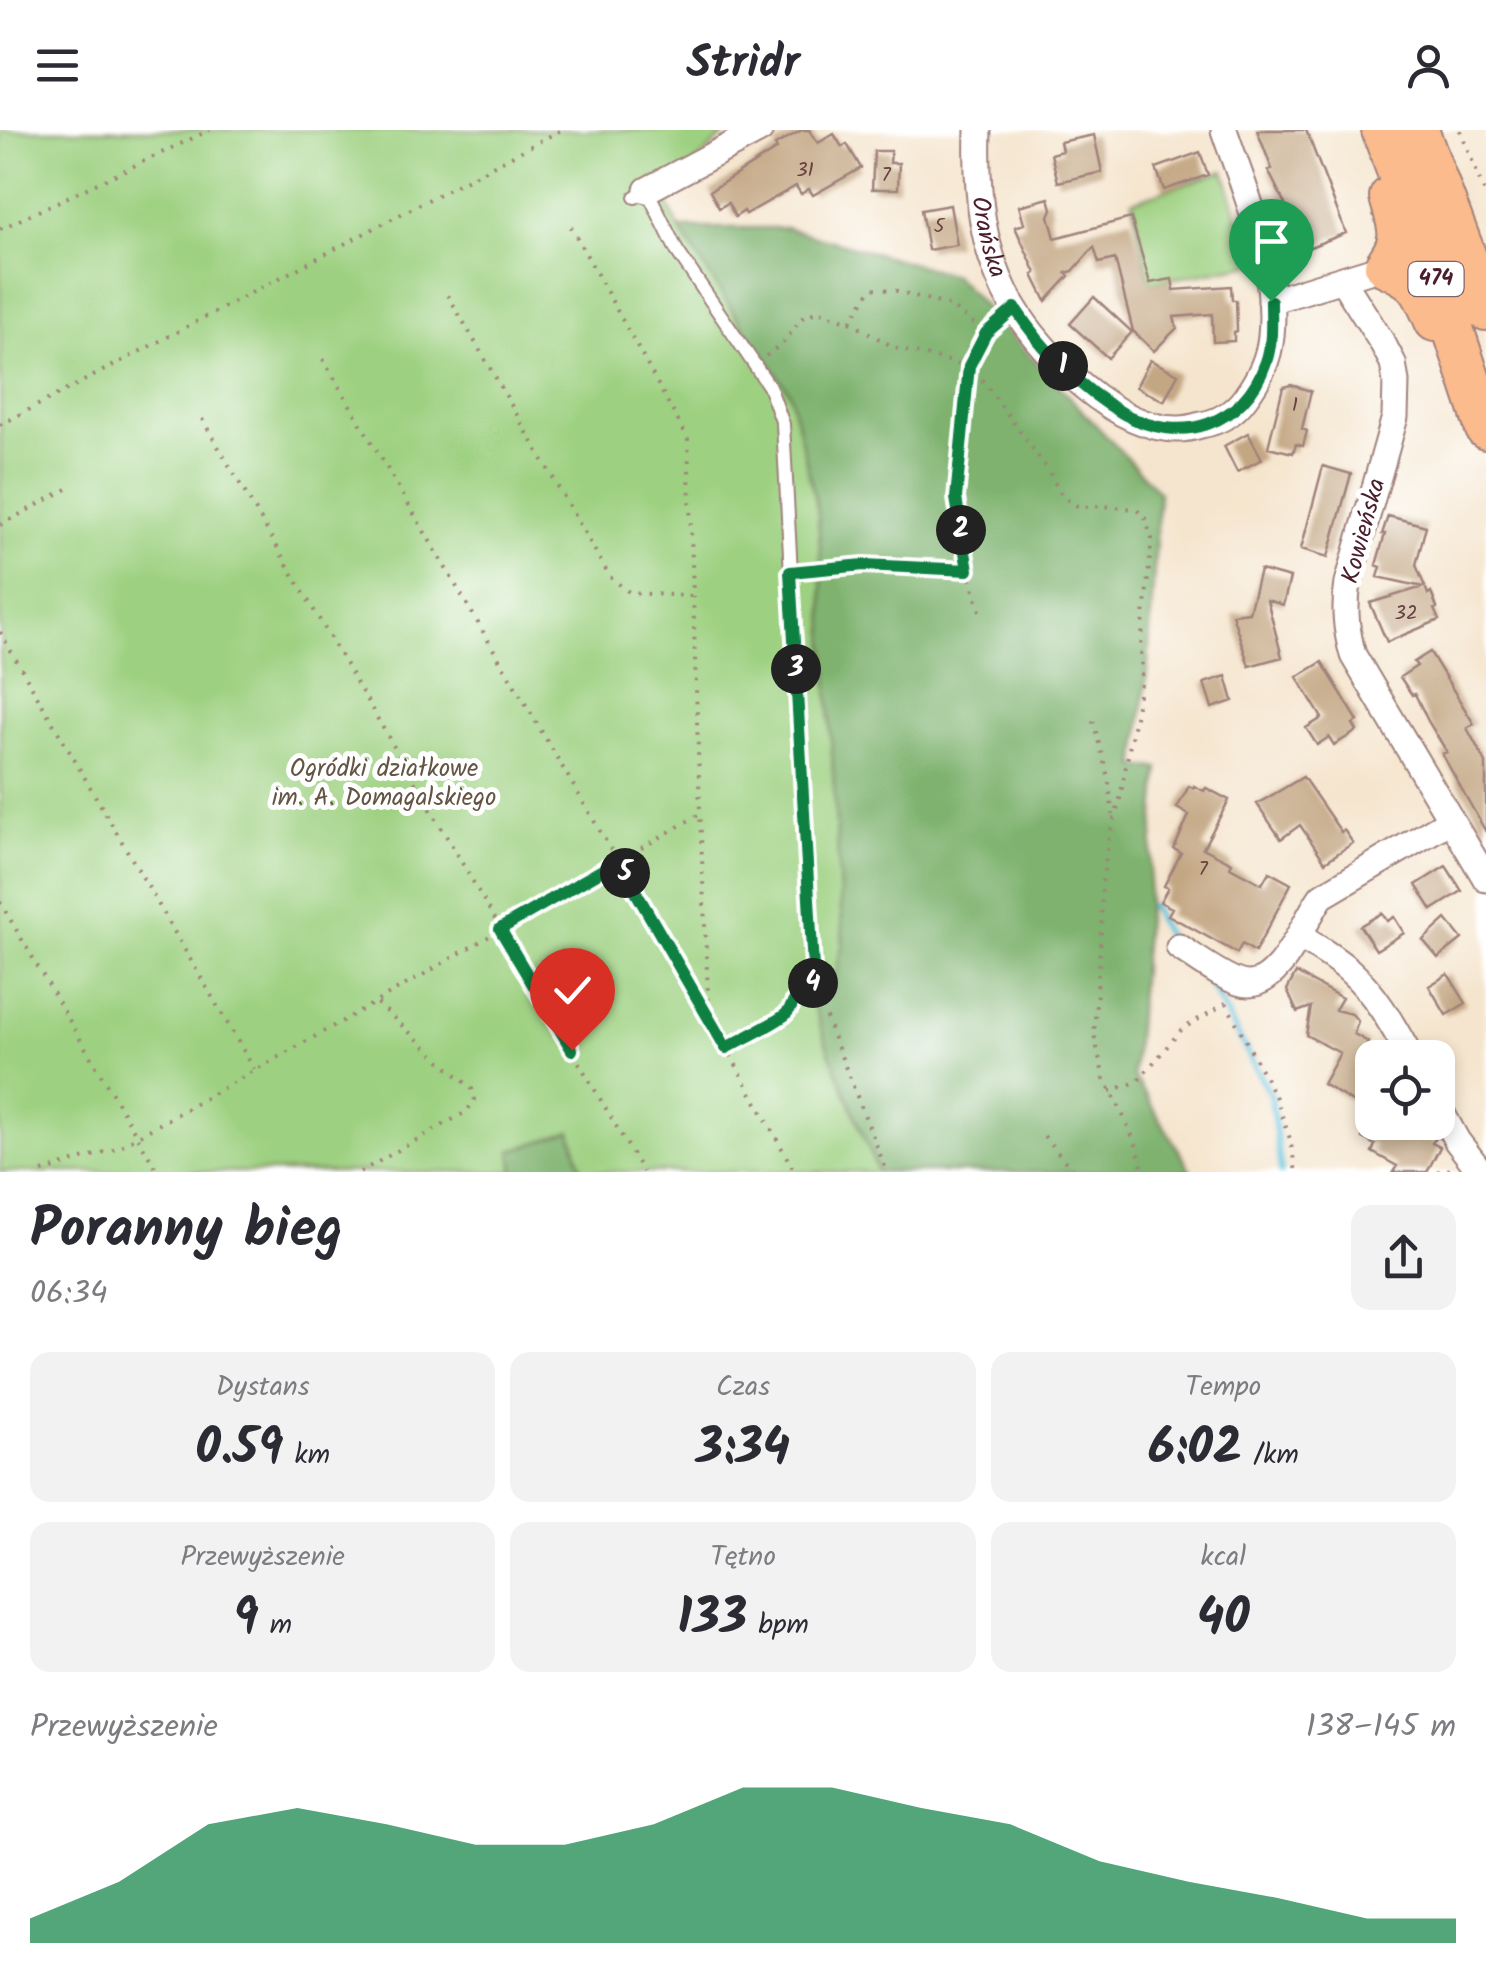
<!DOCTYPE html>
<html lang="pl">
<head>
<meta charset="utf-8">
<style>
	body { margin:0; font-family:Kalam,sans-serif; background:#f2f2f3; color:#2b2b33; height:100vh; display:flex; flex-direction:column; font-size:38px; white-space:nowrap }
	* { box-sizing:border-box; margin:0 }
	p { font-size:32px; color:#7c7c81 }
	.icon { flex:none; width:55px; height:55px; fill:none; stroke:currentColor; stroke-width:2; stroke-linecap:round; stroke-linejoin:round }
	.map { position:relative; height:1042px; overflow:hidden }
	.sheet { display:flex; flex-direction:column; background:#fff; flex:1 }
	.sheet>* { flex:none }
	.buttons { position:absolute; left:1355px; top:910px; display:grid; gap:20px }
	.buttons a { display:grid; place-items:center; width:100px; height:100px; border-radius:20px; background:#fff; box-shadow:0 5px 15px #0003; font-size:50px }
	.pin { position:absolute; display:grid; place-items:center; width:85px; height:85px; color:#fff; margin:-102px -42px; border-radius:50% 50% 50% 0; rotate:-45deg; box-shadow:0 0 10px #0007 }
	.pin .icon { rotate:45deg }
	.km { position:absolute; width:50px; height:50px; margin:-25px; border-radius:50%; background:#222; color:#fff; font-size:28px; line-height:50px; text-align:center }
	.round { display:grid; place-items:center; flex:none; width:105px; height:105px; border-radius:20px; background:#f2f2f3 }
	.summary { display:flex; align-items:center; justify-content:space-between; height:170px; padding:0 30px }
	h1 { font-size:55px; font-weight:600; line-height:75px }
	.metrics { display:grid; grid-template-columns:repeat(3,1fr); gap:15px; height:170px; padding:10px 30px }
	.metrics div { display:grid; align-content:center; border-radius:20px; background:#f2f2f3; text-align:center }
	.metrics b { font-size:50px; font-weight:600 }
	.metrics small { font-size:28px; font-weight:400 }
	.metrics p { font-size:28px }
	.chart { height:280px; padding:20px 30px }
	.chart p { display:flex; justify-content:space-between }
	.chart svg { width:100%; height:180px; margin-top:10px; fill:#0b8043; opacity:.7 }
	header { display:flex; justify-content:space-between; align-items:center; height:130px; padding:0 30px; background:#fff; font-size:45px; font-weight:600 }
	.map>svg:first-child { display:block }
	.green { fill:#9dd080; stroke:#747856; stroke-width:2.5 }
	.forest { fill:#7eb26e; stroke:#64684c; stroke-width:2.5 }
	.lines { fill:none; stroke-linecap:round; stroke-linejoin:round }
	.stream { stroke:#61c4df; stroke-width:6 }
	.building { fill:#c3a682 }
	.service-casing { stroke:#a0827c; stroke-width:16 }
	.minor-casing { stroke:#a0827c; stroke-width:29 }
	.primary-casing { stroke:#a0827c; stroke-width:44 }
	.path { stroke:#a0827c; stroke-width:4; stroke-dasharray:2.5 8; stroke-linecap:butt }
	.service { stroke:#fff; stroke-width:12 }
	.minor { stroke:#fff; stroke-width:25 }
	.primary { stroke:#fbbb8d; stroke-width:40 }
	.route-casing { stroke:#fff; stroke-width:20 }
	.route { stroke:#0b8043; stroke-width:12 }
	.labels { text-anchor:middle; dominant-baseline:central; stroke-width:10; stroke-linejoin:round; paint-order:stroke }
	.number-label { font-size:20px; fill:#684141 }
	.shield { fill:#fff; stroke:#80626b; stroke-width:2.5 }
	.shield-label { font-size:22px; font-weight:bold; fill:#4a1f2b }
	.street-label { font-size:25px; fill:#4a1f2b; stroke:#fff }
	.park-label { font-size:25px; fill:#635444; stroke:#fff }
</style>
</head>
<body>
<header><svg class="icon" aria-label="menu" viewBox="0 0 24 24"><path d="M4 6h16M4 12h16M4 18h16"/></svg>Stridr<svg class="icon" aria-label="person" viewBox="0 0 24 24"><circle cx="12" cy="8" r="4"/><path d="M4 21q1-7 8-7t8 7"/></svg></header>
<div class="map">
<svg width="1486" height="1042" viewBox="0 0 1486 1042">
	<rect width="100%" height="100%" fill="#fff"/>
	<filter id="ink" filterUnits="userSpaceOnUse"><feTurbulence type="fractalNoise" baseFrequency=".01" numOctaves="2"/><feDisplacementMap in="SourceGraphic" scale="20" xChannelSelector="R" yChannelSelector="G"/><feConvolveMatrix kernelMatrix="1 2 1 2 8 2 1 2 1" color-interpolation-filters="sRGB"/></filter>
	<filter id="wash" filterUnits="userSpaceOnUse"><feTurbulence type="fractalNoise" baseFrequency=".0048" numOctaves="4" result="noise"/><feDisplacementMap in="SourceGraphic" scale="40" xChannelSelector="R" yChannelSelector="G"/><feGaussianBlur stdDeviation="2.25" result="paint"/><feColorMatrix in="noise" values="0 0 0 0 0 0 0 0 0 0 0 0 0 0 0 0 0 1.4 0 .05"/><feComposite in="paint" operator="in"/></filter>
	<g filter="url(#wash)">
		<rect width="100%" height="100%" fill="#f5e5ce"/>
		<path class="green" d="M0 0H729L663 65 679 98 736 186 790 263 818 382 843 813 831 862 814 876 830 924 878 1042H582L571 1002 511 1021 514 1042H0Z
			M1224 41 1252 134 1150 153 1132 71Z"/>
		<path class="forest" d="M679 98H786L954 145 1159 362 1148 533 1136 637 1159 638 1133 945 1192 1042H878L830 924 814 876 831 862 843 813 818 382 790 263 736 186Z
			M571 1001 582 1042H514L511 1021Z"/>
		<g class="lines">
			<path class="stream" d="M1151 776 1171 815
				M1201 845 1210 854 1271 966 1281 1042"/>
		</g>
		<g id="blocks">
			<path class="building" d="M802 0H809L818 13 834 4 842 17 847 14 861 38 813 65 809 59 801 64 796 56 746 84 744 81 735 87 728 73 719 78 710 61 777 19 775 15Z
				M1257 0H1306L1346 103 1300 121 1289 82 1268 40 1272 39Z
				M1094 5 1102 42 1058 52 1051 24 1062 21 1060 12Z
				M874 21H891L890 33H899L898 59H872Z
				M1200 22 1208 45 1164 60 1156 38Z
				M1049 68 1052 79 1049 86 1055 108 1131 88 1150 153 1172 149 1174 160 1231 156 1232 170H1236L1237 201 1234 202V211L1213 212 1212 184 1174 187 1177 198 1154 221 1133 201 1115 129 1099 133 1094 117 1073 141 1066 143 1069 146 1046 171 1033 145 1036 143 1015 97 1024 94 1019 76Z
				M950 75 957 115 928 120 921 80Z
				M1094 167 1132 202 1108 228 1070 194Z
				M1150 230 1178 244 1164 271 1136 257Z
				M1291 255 1311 261 1302 299 1307 301 1303 316 1296 314 1293 323 1268 317 1283 257Z
				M1248 303 1262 329 1237 342 1224 316Z
				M1323 336 1351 344 1328 427 1301 419Z
				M1388 386 1426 396 1416 435 1428 464 1431 462 1437 478 1434 479 1439 490 1387 512 1370 473 1423 457 1378 447 1381 437 1376 435 1385 404H1382Z
				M1260 440 1290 448 1283 475 1267 470 1282 527 1249 536 1232 484 1249 482Z
				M1430 522 1474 594 1467 598 1486 633V702L1442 624 1447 622 1428 591 1415 564 1412 565 1400 547 1417 536 1414 532Z
				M1322 532 1358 591 1353 594 1357 601 1334 615 1329 607 1317 615 1306 598 1322 588 1297 547Z
				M1226 546 1233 571 1212 578 1204 553Z
				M1303 647 1341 702 1344 700 1353 713 1325 732 1300 695 1281 709 1257 674Z
				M1189 656 1193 658 1194 656 1204 661 1206 658 1229 670 1203 718 1232 733 1230 737 1262 754 1269 742 1291 754 1255 822 1242 814 1237 823 1168 785 1172 778 1160 772 1168 758 1164 756 1181 723 1174 719 1189 685 1177 678Z
				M1446 736 1462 761 1432 780 1416 755Z
				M1382 783 1387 791 1394 787 1404 803 1376 820 1360 796Z
				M1446 789 1462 809 1438 828 1423 810Z
				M1296 843 1342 868 1335 880 1352 884 1358 891 1354 904 1368 912 1365 918 1372 922V984L1323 954 1340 923 1306 905 1311 877 1297 882 1287 860Z
				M1448 844 1466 873 1446 885 1429 856Z
				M1370 992H1417L1429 999 1427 1002 1436 1007 1432 1013 1440 1017 1427 1042H1393L1397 1036 1372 1022 1375 1015 1362 1008Z"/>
		</g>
	</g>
	<g filter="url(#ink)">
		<use href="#blocks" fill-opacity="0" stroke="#a0827c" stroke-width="2.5"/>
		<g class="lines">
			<g class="service-casing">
				<path id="service" d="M635 67 647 60 677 121 769 256 783 294 813 855"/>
			</g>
			<g class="minor-casing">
				<g id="minor">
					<path id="s1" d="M978 0C976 62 981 121 1013 176 1043 226 1116 300 1179 299 1186 299 1194 297 1201 295 1219 292 1234 283 1245 268 1259 249 1269 230 1271 206 1278 136 1246 65 1224 0"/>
					<path d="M647 60 760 0"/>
					<path d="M1343 151 1383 214 1393 233 1396 252 1395 287 1348 453C1344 479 1346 500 1353 525L1486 749"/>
					<path d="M1271 171 1385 136"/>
					<path d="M1299 806C1316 817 1336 828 1351 842 1377 865 1394 898 1411 928"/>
					<path d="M1179 817C1195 827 1230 854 1248 854 1283 854 1304 789 1322 766L1449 691"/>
					<path d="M1438 976 1457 1011 1481 1042"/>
				</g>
			</g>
			<g class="primary-casing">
				<path id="primary" d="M1382 0 1430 129 1486 299
					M1418 0 1486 180
					M1390 67C1399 99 1405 108 1385 136 1420 152 1420 157 1435 191"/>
			</g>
			<path class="path" d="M1460 0 1486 66
				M571 97 688 309 700 682
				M0 99 210 0
				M448 165 610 447 630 463 692 466
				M850 192 895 218 969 236 983 251 1046 337 1061 364 1070 372 1079 377 1103 376 1136 379 1145 388 1152 409 1141 516 1142 548 1120 669 1109 707 1102 753 1101 802 1094 904 1104 949 1117 972 1138 1019 1143 1042
				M766 226 784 212 802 188 818 181 850 192 872 158 897 161 950 176 987 203 999 193
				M323 229 708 885
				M202 289 643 1042
				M0 295 561 0
				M0 395 69 358
				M808 439 864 435 968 440
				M980 481 968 440 956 368 969 236 987 203
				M0 502 254 939
				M1093 591 1108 647 1113 685
				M0 772 158 1042
				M818 868 887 1042
				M1226 873 1276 968 1290 1009 1296 1042
				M726 918 787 884 792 871 799 862
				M1110 961 1137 952 1182 899 1226 873
				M1044 1006 1074 1042
				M42 1042 117 1018 376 872 700 684 709 886 795 1042
				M360 1042 466 982 475 970 472 959 376 872
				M1438 1042 1441 1039 1452 1040"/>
			<use href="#service" class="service"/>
			<use href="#minor" class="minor"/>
			<use href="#primary" class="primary"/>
		</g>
	</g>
	<g class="lines" filter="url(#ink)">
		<g class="route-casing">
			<path id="route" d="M572 920 500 799 618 731 726 918C738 911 778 892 786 884 798 871 790 864 814 855L790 442 864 435 968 440 956 368 969 236 986 203 1015 178C1042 220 1080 259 1124 284 1182 316 1244 295 1266 232 1273 212 1271 191 1271 171"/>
		</g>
		<use href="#route" class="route"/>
	</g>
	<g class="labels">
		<g class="number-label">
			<text x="805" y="41">31</text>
			<text x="886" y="46">7</text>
			<text x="939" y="97">5</text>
			<text x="1295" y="276">1</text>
			<text x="1406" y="484">32</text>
			<text x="1203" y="740">7</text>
		</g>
		<rect class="shield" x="1408.5" y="132" width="55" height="34" rx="8"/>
		<g class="shield-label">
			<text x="1436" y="149">474</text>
		</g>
		<g class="street-label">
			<text stroke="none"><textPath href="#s1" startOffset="108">Orańska</textPath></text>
			<text transform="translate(1364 401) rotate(-75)">Kowieńska</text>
		</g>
		<g class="park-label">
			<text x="384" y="639">Ogródki działkowe<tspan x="384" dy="29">im. A. Domagalskiego</tspan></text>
		</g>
	</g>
</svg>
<div class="buttons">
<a><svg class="icon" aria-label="locate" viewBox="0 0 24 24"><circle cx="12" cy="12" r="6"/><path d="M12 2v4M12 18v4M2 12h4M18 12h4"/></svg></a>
</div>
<div class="pin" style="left:1271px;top:171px;background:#1e9e55"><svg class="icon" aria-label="arrive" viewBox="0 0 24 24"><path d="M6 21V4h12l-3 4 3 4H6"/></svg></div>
<div class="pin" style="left:572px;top:920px;background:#d93025"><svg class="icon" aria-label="check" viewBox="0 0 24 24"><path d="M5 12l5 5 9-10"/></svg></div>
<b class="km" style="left:1063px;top:236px">1</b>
<b class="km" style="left:961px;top:400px">2</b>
<b class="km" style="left:796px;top:539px">3</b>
<b class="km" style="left:813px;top:853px">4</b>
<b class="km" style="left:625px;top:743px">5</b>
</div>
<section class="sheet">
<div class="summary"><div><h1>Poranny bieg</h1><p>06:34</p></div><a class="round"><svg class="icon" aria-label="share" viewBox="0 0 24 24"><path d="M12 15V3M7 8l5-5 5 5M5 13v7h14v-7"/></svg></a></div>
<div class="metrics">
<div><p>Dystans</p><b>0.59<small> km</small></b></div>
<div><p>Czas</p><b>3:34</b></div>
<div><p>Tempo</p><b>6:02<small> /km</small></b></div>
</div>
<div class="metrics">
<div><p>Przewyższenie</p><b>9<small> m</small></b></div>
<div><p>Tętno</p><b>133<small> bpm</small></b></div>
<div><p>kcal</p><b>40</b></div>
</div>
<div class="chart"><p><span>Przewyższenie</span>138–145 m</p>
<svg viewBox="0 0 160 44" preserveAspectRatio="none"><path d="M0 44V38L10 29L20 15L30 11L40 15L50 20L60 20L70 15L80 6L90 6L100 11L110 15L120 24L130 29L140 33L150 38L160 38V44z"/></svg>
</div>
</section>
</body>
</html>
